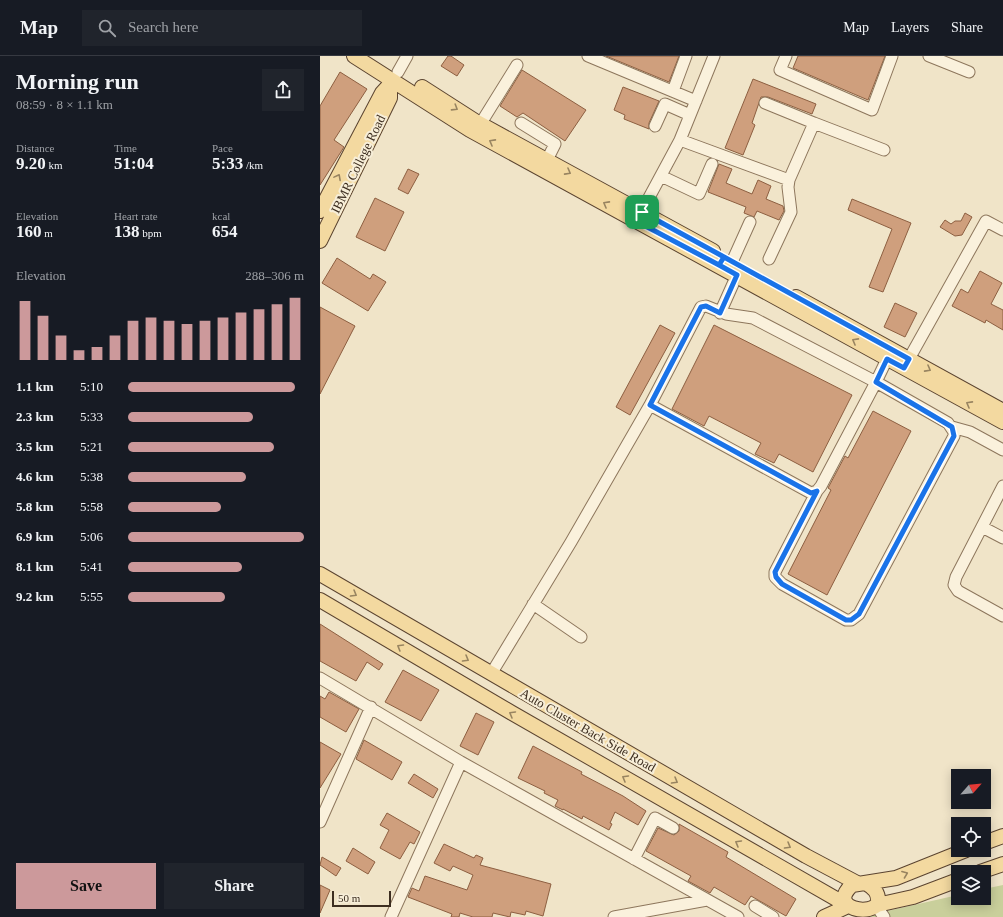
<!DOCTYPE html>
<html lang="en">
<head>
<meta charset="utf-8">
<style>
	body { margin:0; font-family:"Times New Roman",serif; background:#20242c; color:#f1f3f6; height:100vh; display:flex; flex-direction:column; font-size:15px; white-space:nowrap }
	* { box-sizing:border-box; margin:0 }
	p { font-size:13px; color:#9ea1a6 }
	.icon { flex:none; width:22px; height:22px; fill:none; stroke:currentColor; stroke-width:2; stroke-linecap:round; stroke-linejoin:round }
	.map { position:relative; flex:1; overflow:hidden }
	.side { display:flex; flex-direction:column; background:#171b24; width:320px }
	.side>* { flex:none }
	.needle { width:26px; rotate:63deg }
	.buttons { position:absolute; left:631px; top:713px; display:grid; gap:8px }
	.buttons a { display:grid; place-items:center; width:40px; height:40px; border-radius:0px; background:#171b24; box-shadow:0 2px 10px #0003; font-size:20px }
	.scale { position:absolute; left:12px; bottom:10px; width:59px; box-sizing:border-box; padding-left:4px; border:2px solid #3d2e20; border-top:0; font-size:11px; line-height:14px; white-space:nowrap; color:#3d2e20; -webkit-text-stroke:3px #f7eed8; paint-order:stroke }
	.pin { position:absolute; display:grid; place-items:center; width:34px; height:34px; color:#fff; margin:-17px; border-radius:8px; box-shadow:0 2px 6px #0006 }
	.round { display:grid; place-items:center; flex:none; width:42px; height:42px; border-radius:0px; background:#20242c }
	.summary { display:flex; align-items:center; justify-content:space-between; height:68px; padding:0 16px }
	h1 { font-size:22px; font-weight:700; line-height:30px }
	.figures { display:grid; grid-template-columns:repeat(3,1fr); gap:6px; height:68px; padding:4px 16px }
	.figures div { display:grid; align-content:center }
	.figures b { font-size:17px; font-weight:700 }
	.figures small { font-size:11px; font-weight:400 }
	.figures p { font-size:11px }
	.chart { height:112px; padding:8px 16px }
	.chart p { display:flex; justify-content:space-between }
	.chart svg { width:100%; height:72px; margin-top:4px; stroke:#cc999b; stroke-width:6 }
	.cta { display:flex; gap:8px; margin-top:auto; padding:8px 16px }
	.cta a { flex:1; height:46px; border-radius:0px; background:#cc999b; color:#111; font-size:16px; font-weight:700; line-height:46px; text-align:center }
	.cta a+a { background:#20242c; color:#f1f3f6 }
	ul { padding:0 16px; list-style:none; font-size:13px }
	li { display:grid; grid-template-columns:64px 48px 1fr; align-items:center; height:30px }
	li i { height:10px; border-radius:5px; background:#cc999b }
	header { display:flex; align-items:center; gap:24px; box-sizing:border-box; height:56px; padding:0 20px; background:#171b24; border-bottom:1px solid #363941 }
	header strong { font-size:19px }
	nav { display:flex; gap:22px; margin-inline-start:auto; font-size:14px }
	.search { width:280px; height:36px; background:#20242c; display:flex; align-items:center; gap:10px; box-sizing:border-box; padding:0 14px; border-radius:0px; color:#9ea1a6; font-size:15px }
	main { display:flex; flex:1; min-height:0 }
	.map>svg:first-child { display:block }
	.green { fill:#c9cf9b }
	.building { fill:#cf9f7d; stroke:#8d5f41 }
	.lines { fill:none; stroke-linecap:round; stroke-linejoin:round }
	.minor-casing { stroke:#8d765c; stroke-width:13 }
	.major-casing { stroke:#5b4430; stroke-width:16 }
	.minor { stroke:#faf1dc; stroke-width:11 }
	.major { stroke:#f3d9a0; stroke-width:14 }
	.oneway { stroke:#988460 }
	.route-casing { stroke:#fff; stroke-width:8 }
	.route { stroke:#1a73e8; stroke-width:5 }
	.labels { text-anchor:middle; dominant-baseline:central; stroke-width:4; stroke-linejoin:round; paint-order:stroke }
	.street-label { font-size:13px; fill:#3d2e20; stroke:#f7eed8 }
</style>
</head>
<body>
<header>
<strong>Map</strong>
<div class="search"><svg class="icon" aria-label="search" viewBox="0 0 24 24"><circle cx="10" cy="10" r="6"/><path d="M15 15l6 6"/></svg>Search here</div>
<nav><a>Map</a><a>Layers</a><a>Share</a></nav>
</header>
<main>
<section class="side">
<div class="summary"><div><h1>Morning run</h1><p>08:59 · 8 × 1.1 km</p></div><a class="round"><svg class="icon" aria-label="share" viewBox="0 0 24 24"><path d="M12 15V3M7 8l5-5 5 5M5 13v7h14v-7"/></svg></a></div>
<div class="figures">
<div><p>Distance</p><b>9.20<small> km</small></b></div>
<div><p>Time</p><b>51:04</b></div>
<div><p>Pace</p><b>5:33<small> /km</small></b></div>
</div>
<div class="figures">
<div><p>Elevation</p><b>160<small> m</small></b></div>
<div><p>Heart rate</p><b>138<small> bpm</small></b></div>
<div><p>kcal</p><b>654</b></div>
</div>
<div class="chart"><p><span>Elevation</span>288–306 m</p>
<svg viewBox="0 0 160 44" preserveAspectRatio="none"><path d="M5 44V8M15 44V17M25 44V29M35 44V38M45 44V36M55 44V29M65 44V20M75 44V18M85 44V20M95 44V22M105 44V20M115 44V18M125 44V15M135 44V13M145 44V10M155 44V6"/></svg>
</div>
<ul>
<li><b>1.1 km</b>5:10<i style="width:95%"></i></li>
<li><b>2.3 km</b>5:33<i style="width:71%"></i></li>
<li><b>3.5 km</b>5:21<i style="width:83%"></i></li>
<li><b>4.6 km</b>5:38<i style="width:67%"></i></li>
<li><b>5.8 km</b>5:58<i style="width:53%"></i></li>
<li><b>6.9 km</b>5:06<i style="width:100%"></i></li>
<li><b>8.1 km</b>5:41<i style="width:65%"></i></li>
<li><b>9.2 km</b>5:55<i style="width:55%"></i></li>
</ul>
<div class="cta"><a>Save</a><a>Share</a></div>
</section>
<div class="map">
<svg width="683" height="861" viewBox="0 0 683 861">
	<rect width="100%" height="100%" fill="#f0e4c8"/>
	<path class="green" d="M683 829V861H541L638 839V842H664V833Z"/>
	<path class="building" d="M128 0H131L144 9 137 20 121 10Z
		M286 0H359L349 26Z
		M478 0H565L548 44 473 12Z
		M202 14 266 54 245 85 203 57 197 61 180 50Z
		M20 16 47 33 14 84 24 91 0 129V50Z
		M433 23 496 48 492 58 448 41H441L432 67 435 69 423 99 405 92Z
		M303 31 339 45 329 67V73L304 63 305 59 294 54Z
		M399 108 412 113 406 127 432 138 438 124 451 130 446 143 463 150 464 155 459 164 437 155 434 161 424 157 426 151 388 136Z
		M88 113 99 118 88 138 78 133Z
		M55 142 84 156 65 195 36 181Z
		M532 143 591 167 563 236 549 231 572 173 528 154Z
		M645 157 652 161 642 179 635 180 620 171 625 164 631 168 635 165H641Z
		M17 202 50 223 53 218 66 226 48 255 2 227Z
		M660 215 682 227 671 248 683 254V274L666 264 665 267 632 250 641 233 648 237Z
		M575 247 597 257 585 281 564 271Z
		M0 251 35 270 0 338Z
		M340 269 355 277 310 359 296 351Z
		M394 269 532 339 493 416 459 398 454 407 435 398 441 387 389 360 384 370 352 353Z
		M553 355 591 375 507 539 468 518 511 434 508 432 525 400 528 402Z
		M0 568 63 608 59 614 47 606 36 625 0 605Z
		M83 614 119 634 101 665 65 646Z
		M9 636 39 653 26 676 0 661V640L5 643Z
		M156 657 174 666 158 699 140 690Z
		M44 684 82 706 72 724 36 703Z
		M0 686 21 698 0 732Z
		M213 690 262 716 261 718 303 740 326 755 318 769 295 756 290 767 292 768 289 774 263 760 262 763 243 753V754L235 750 238 744 224 737 225 735 198 722Z
		M94 718 118 733 113 742 88 727Z
		M67 757 100 776 94 788 90 786 80 803 60 792 69 774 60 769Z
		M359 768 408 796 406 801 476 843 466 860 431 840 425 849 394 831 390 837 368 825 371 820 326 795 338 772 354 779 359 775Z
		M124 788 154 802 156 799 163 802 160 809 231 828 223 860 206 855 205 859 191 856 190 861 173 857 172 861H153L140 857 139 861H131L132 858 88 841 92 832 99 835 105 820 147 834 153 819 133 810 130 815 114 807Z
		M33 792 55 806 48 818 26 805Z
		M2 801 21 812 16 820 0 809Z
		M0 829 10 834 0 857Z"/>
	<g class="lines">
		<g class="minor-casing">
			<path id="minor" d="M268 0 376 45
				M466 0 460 14 552 54 572 0
				M609 0 649 16
				M78 16 87 0
				M353 35 366 0
				M445 47 494 67
				M161 67 197 9
				M201 67 235 88 227 104
				M335 70 345 48 370 59
				M360 84 469 124 494 67 564 94
				M341 120 379 138 392 108
				M318 162 360 84 394 0
				M449 203 471 156 468 131 469 124
				M412 206 430 166
				M400 257 417 219
				M585 310 666 165 683 174
				M632 371 650 376 683 394
				M683 430 636 521 634 529 638 535 683 560
				M497 435 455 516V521L462 528 526 564H531L539 558 634 380V376L628 367 556 326 567 303
				M662 471 683 482
				M213 548 261 581
				M171 618 251 486 330 349 381 251 386 250 406 258 433 262 556 326 501 430 497 435 491 437 330 349
				M0 622 141 706 418 861
				M0 766 51 651
				M314 803 335 762 353 772
				M435 850 453 861
				M557 851 564 861
				M71 861 141 706
				M294 861 387 844"/>
		</g>
		<g class="major-casing">
			<path id="major" d="M34 0 150 74 683 366
				M102 31 155 65 393 195
				M0 155 62 37 73 25
				M0 185 70 42V30
				M476 241 683 355
				M0 518 486 800 537 827
				M0 544 192 657 525 848
				M664 787 683 780
				M660 816 683 808
				M547 828C554 832 559 837 558 846 554 861 506 853 532 829L576 822 646 794
				M557 849 593 841 638 824
				M504 861 526 851"/>
		</g>
		<use href="#minor" class="minor"/>
		<use href="#major" class="major"/>
	</g>
	<defs><path id="oneway-chevron" d="M-2-3.5L2.5 0L-2 3.5" fill="none" stroke-width="1.6" stroke-linecap="round" stroke-linejoin="round"/></defs>
	<g class="oneway">
		<use href="#oneway-chevron" transform="translate(135 52) rotate(32)"/>
		<use href="#oneway-chevron" transform="translate(172 86) rotate(-151)"/>
		<use href="#oneway-chevron" transform="translate(248 116) rotate(29)"/>
		<use href="#oneway-chevron" transform="translate(18 121) rotate(-62)"/>
		<use href="#oneway-chevron" transform="translate(286 148) rotate(-151)"/>
		<use href="#oneway-chevron" transform="translate(535 285) rotate(-151)"/>
		<use href="#oneway-chevron" transform="translate(608 313) rotate(29)"/>
		<use href="#oneway-chevron" transform="translate(649 348) rotate(-151)"/>
		<use href="#oneway-chevron" transform="translate(34 538) rotate(30)"/>
		<use href="#oneway-chevron" transform="translate(80 591) rotate(-149)"/>
		<use href="#oneway-chevron" transform="translate(146 603) rotate(30)"/>
		<use href="#oneway-chevron" transform="translate(192 658) rotate(-150)"/>
		<use href="#oneway-chevron" transform="translate(305 722) rotate(-150)"/>
		<use href="#oneway-chevron" transform="translate(355 725) rotate(30)"/>
		<use href="#oneway-chevron" transform="translate(418 787) rotate(-150)"/>
		<use href="#oneway-chevron" transform="translate(468 790) rotate(30)"/>
		<use href="#oneway-chevron" transform="translate(585 818) rotate(-21)"/>
	</g>
	<g class="lines">
		<g class="route-casing">
			<path id="route" d="M322 156 404 201 399 209 417 219 400 257 386 250 381 251 330 349 491 437 497 435 455 516 456 521 462 528 526 564H531L539 558 634 380 632 371 556 326 567 303 584 312 589 303 404 201 399 209 316 165 322 156"/>
		</g>
		<use href="#route" class="route"/>
	</g>
	<g class="labels">
		<g class="street-label">
			<text transform="translate(38 108) rotate(-64)">IBMR College Road</text>
			<text transform="translate(268 674) rotate(30)">Auto Cluster Back Side Road</text>
		</g>
	</g>
</svg>
<div class="buttons">
<a><svg class="needle" viewBox="-14 -14 28 28"><path d="M0-13l5 13h-10z" fill="#e53935"/><path d="M0 13l5-13h-10z" fill="#9ea1a6"/></svg></a>
<a><svg class="icon" aria-label="locate" viewBox="0 0 24 24"><circle cx="12" cy="12" r="6"/><path d="M12 2v4M12 18v4M2 12h4M18 12h4"/></svg></a>
<a><svg class="icon" aria-label="layers" viewBox="0 0 24 24"><path d="M12 4l9 5-9 5-9-5zM3 14l9 5 9-5"/></svg></a>
</div>
<div class="scale">50 m</div>
<div class="pin" style="left:322px;top:156px;background:#1e9e55"><svg class="icon" aria-label="arrive" viewBox="0 0 24 24"><path d="M6 21V4h12l-3 4 3 4H6"/></svg></div>
</div>
</main>
</body>
</html>
